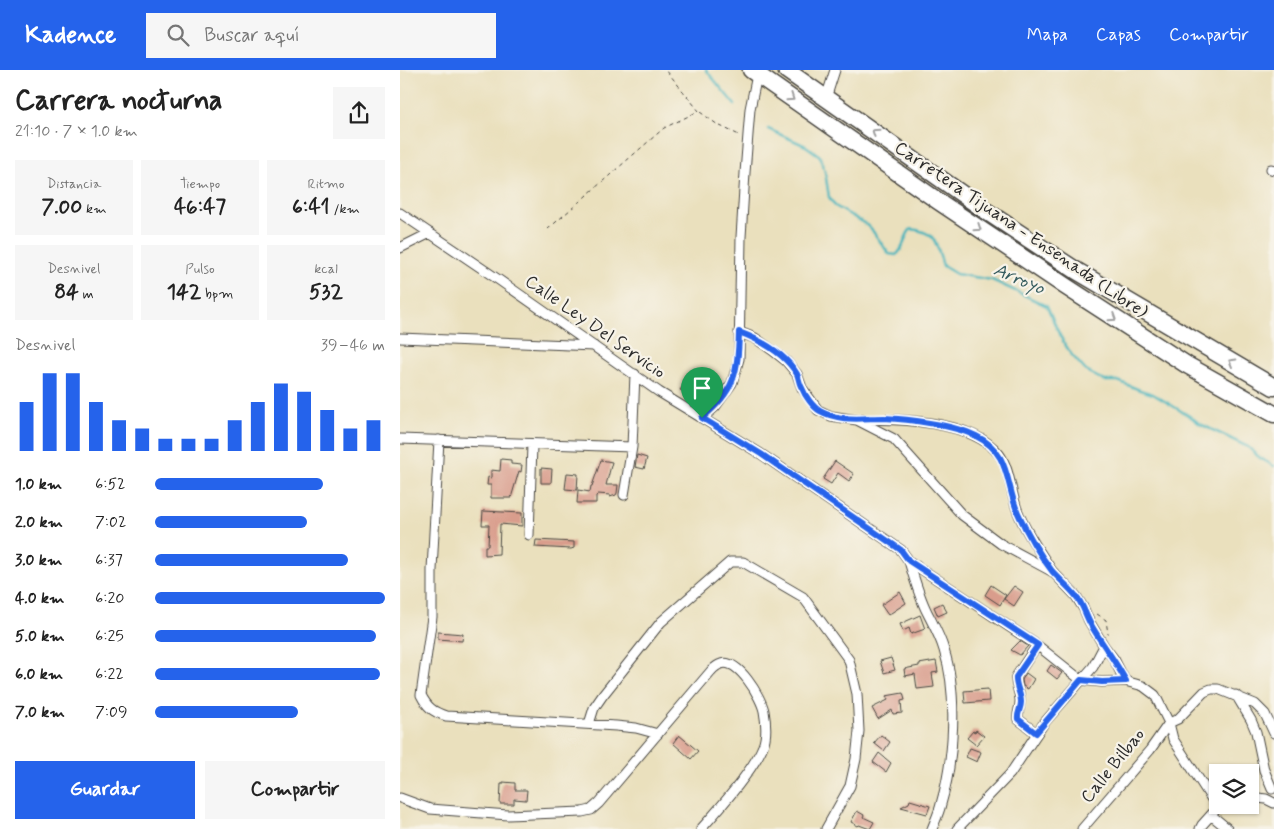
<!DOCTYPE html>
<html lang="es">
<head>
<meta charset="utf-8">
<style>
	body { margin:0; font-family:Mynerve,sans-serif; background:#f6f6f6; color:#222; height:100vh; display:flex; flex-direction:column; font-size:19px; white-space:nowrap }
	* { box-sizing:border-box; margin:0 }
	p { font-size:16px; color:#767676 }
	.icon { flex:none; width:28px; height:28px; fill:none; stroke:currentColor; stroke-width:2; stroke-linecap:round; stroke-linejoin:round }
	.map { position:relative; flex:1; overflow:hidden }
	.sheet { display:flex; flex-direction:column; background:#fff; width:400px }
	.sheet>* { flex:none }
	.buttons { position:absolute; left:809px; top:694px; display:grid; gap:10px }
	.buttons a { display:grid; place-items:center; width:50px; height:50px; border-radius:0px; background:#fff; box-shadow:0 1px 4px #0004; font-size:25px }
	.pin { position:absolute; display:grid; place-items:center; width:42px; height:42px; color:#fff; margin:-51px -21px; border-radius:50% 50% 50% 0; rotate:-45deg; box-shadow:0 0 5px #0007 }
	.pin .icon { rotate:45deg }
	.round { display:grid; place-items:center; flex:none; width:52px; height:52px; border-radius:0px; background:#f6f6f6 }
	.headline { display:flex; align-items:center; justify-content:space-between; height:85px; padding:0 15px }
	h1 { font-size:28px; font-weight:700; line-height:38px }
	.metrics { display:grid; grid-template-columns:repeat(3,1fr); gap:8px; height:85px; padding:5px 15px }
	.metrics div { display:grid; align-content:center; border-radius:0px; background:#f6f6f6; text-align:center }
	.metrics b { font-size:21px; font-weight:700 }
	.metrics small { font-size:14px; font-weight:400 }
	.metrics p { font-size:14px }
	.chart { height:140px; padding:10px 15px }
	.chart p { display:flex; justify-content:space-between }
	.chart svg { width:100%; height:90px; margin-top:5px; stroke:#2563eb; stroke-width:6 }
	.cta { display:flex; gap:10px; margin-top:auto; padding:10px 15px }
	.cta a { flex:1; height:58px; border-radius:0px; background:#2563eb; color:#fff; font-size:20px; font-weight:700; line-height:58px; text-align:center }
	.cta a+a { background:#f6f6f6; color:#222 }
	ul { padding:0 15px; list-style:none; font-size:16px }
	li { display:grid; grid-template-columns:80px 60px 1fr; align-items:center; height:38px }
	li i { height:12px; border-radius:6px; background:#2563eb }
	header { display:flex; align-items:center; gap:30px; box-sizing:border-box; height:70px; padding:0 25px; background:#2563eb; color:#fff }
	header strong { font-size:24px }
	nav { display:flex; gap:28px; margin-inline-start:auto; font-size:18px }
	.search { width:350px; height:45px; background:#f6f6f6; display:flex; align-items:center; gap:12px; box-sizing:border-box; padding:0 18px; border-radius:0px; color:#767676; font-size:19px }
	main { display:flex; flex:1; min-height:0 }
	.map>svg:first-child { display:block }
	.lines { fill:none; stroke-linecap:round; stroke-linejoin:round }
	.stream { stroke:#45b4bc; stroke-width:2.5 }
	.building { fill:#d99d8c }
	.street-casing { stroke:#484641; stroke-width:11 }
	.highway-casing { stroke:#484641; stroke-width:19 }
	.path { stroke:#484641; stroke-width:1; stroke-dasharray:4 4; stroke-linecap:butt }
	.street { stroke:#fff; stroke-width:9 }
	.highway { stroke:#fff; stroke-width:16 }
	.oneway { stroke:#a0a0a0 }
	.route-casing { stroke:#fff; stroke-width:10 }
	.route { stroke:#2563eb; stroke-width:6 }
	.labels { text-anchor:middle; dominant-baseline:central; stroke-width:4.5; stroke-linejoin:round; paint-order:stroke }
	.street-label { font-size:18px; fill:#2b2b2b; stroke:#f7f3e8 }
	.water-label { font-size:19px; font-style:italic; fill:#345b5e; stroke:#f7f3e8 }
</style>
</head>
<body>
<header>
<strong>Kadence</strong>
<div class="search"><svg class="icon" aria-label="search" viewBox="0 0 24 24"><circle cx="10" cy="10" r="6"/><path d="M15 15l6 6"/></svg>Buscar aquí</div>
<nav><a>Mapa</a><a>Capas</a><a>Compartir</a></nav>
</header>
<main>
<section class="sheet">
<div class="headline"><div><h1>Carrera nocturna</h1><p>21:10 · 7 × 1.0 km</p></div><a class="round"><svg class="icon" aria-label="share" viewBox="0 0 24 24"><path d="M12 15V3M7 8l5-5 5 5M5 13v7h14v-7"/></svg></a></div>
<div class="metrics">
<div><p>Distancia</p><b>7.00<small> km</small></b></div>
<div><p>Tiempo</p><b>46:47</b></div>
<div><p>Ritmo</p><b>6:41<small> /km</small></b></div>
</div>
<div class="metrics">
<div><p>Desnivel</p><b>84<small> m</small></b></div>
<div><p>Pulso</p><b>142<small> bpm</small></b></div>
<div><p>kcal</p><b>532</b></div>
</div>
<div class="chart"><p><span>Desnivel</span>39–46 m</p>
<svg viewBox="0 0 160 44" preserveAspectRatio="none"><path d="M5 44V20M15 44V6M25 44V6M35 44V20M45 44V29M55 44V33M65 44V38M75 44V38M85 44V38M95 44V29M105 44V20M115 44V11M125 44V15M135 44V24M145 44V33M155 44V29"/></svg>
</div>
<ul>
<li><b>1.0 km</b>6:52<i style="width:73%"></i></li>
<li><b>2.0 km</b>7:02<i style="width:66%"></i></li>
<li><b>3.0 km</b>6:37<i style="width:84%"></i></li>
<li><b>4.0 km</b>6:20<i style="width:100%"></i></li>
<li><b>5.0 km</b>6:25<i style="width:96%"></i></li>
<li><b>6.0 km</b>6:22<i style="width:98%"></i></li>
<li><b>7.0 km</b>7:09<i style="width:62%"></i></li>
</ul>
<div class="cta"><a>Guardar</a><a>Compartir</a></div>
</section>
<div class="map">
<svg width="874" height="759" viewBox="0 0 874 759">
	<rect width="100%" height="100%" fill="#f7f3e8"/>
	<filter id="ink" filterUnits="userSpaceOnUse"><feTurbulence type="fractalNoise" baseFrequency=".02" numOctaves="2"/><feDisplacementMap in="SourceGraphic" scale="10" xChannelSelector="R" yChannelSelector="G"/><feConvolveMatrix kernelMatrix="1 2 1 2 8 2 1 2 1" color-interpolation-filters="sRGB"/></filter>
	<filter id="wash" filterUnits="userSpaceOnUse"><feTurbulence type="fractalNoise" baseFrequency=".0096" numOctaves="4" result="noise"/><feDisplacementMap in="SourceGraphic" scale="20" xChannelSelector="R" yChannelSelector="G"/><feGaussianBlur stdDeviation="1.12" result="paint"/><feColorMatrix in="noise" values="0 0 0 0 0 0 0 0 0 0 0 0 0 0 0 0 0 1.4 0 .05"/><feComposite in="paint" operator="in"/></filter>
	<g filter="url(#wash)">
		<rect width="100%" height="100%" fill="#eae0bd"/>
		<g class="lines">
			<path class="stream" d="M306 0 335 35
				M368 59 406 76 420 86 425 102 429 127 435 136 469 156 489 184 496 185C505 179 503 167 511 159 537 162 536 173 543 196L556 204 592 210 647 236 660 266 671 284 686 301 705 311H718L740 320 753 324 791 347 800 354 848 377 860 388 874 396"/>
		</g>
		<g id="blocks">
			<path class="building" d="M291 304 311 318 306 327 294 319 290 325 280 320Z
				M237 385 247 388 244 399 235 397Z
				M101 389 111 390V394L122 395 121 402 119 401 111 428H91V415H87L88 407 91 408V400L100 401Z
				M201 390 212 392 206 415H218L217 423 216 425 210 427V425L198 424 196 426V433H177L178 420 190 422 191 416H192Z
				M435 391 454 404 449 411 438 403 431 414 423 409Z
				M141 398 152 399 151 413H141Z
				M167 403 178 404 177 420 165 419Z
				M83 441 122 443V456L100 454 99 484 85 485V476H88L89 455H82Z
				M136 470 174 472V478L171 479 135 477Z
				M591 515 606 525 600 535 585 525Z
				M614 516 623 522 614 536 604 529Z
				M500 522 506 533 488 545 481 535Z
				M542 533 547 542 538 546 534 537Z
				M520 545 525 559 511 564 509 558 503 561 500 554Z
				M38 562 63 564 62 571 38 569Z
				M620 571 628 576 620 585 611 580Z
				M491 588 495 600 484 603 480 591Z
				M536 591 538 602 532 603 534 617 517 619 515 604 505 606 504 599 519 596V594Z
				M651 595 662 603 657 609 647 601Z
				M626 603 634 609 628 619 623 616 622 610Z
				M588 619 589 631 565 633 564 621Z
				M503 623 505 630 501 631 502 643 493 644 492 640 478 649 472 638 488 630 486 626Z
				M576 660 584 666 576 675 567 668 573 661 575 662Z
				M279 665 298 681 291 689 273 673Z
				M481 665 490 672 484 681 474 673Z
				M570 678 581 682 577 692 566 687Z
				M479 683 491 693 486 702 473 692Z
				M103 712 115 713V720H127L126 730 114 729V734H100L101 714H103Z
				M510 730 530 736 527 744 501 737 509 733Z
				M457 741 464 745 463 747 474 752 470 759 459 755 458 756 451 752Z"/>
		</g>
	</g>
	<g filter="url(#ink)">
		<use href="#blocks" fill-opacity="0" stroke="#484641" stroke-width="1"/>
		<g class="lines">
			<g class="street-casing">
				<path id="street" d="M426 28 435 0
					M871 99 874 100
					M0 143 99 210 259 322 361 384 501 480 509 491 637 575 681 610 702 612 725 611
					M0 178 30 163
					M339 262 355 268 372 280 386 291 397 304 402 318 418 340 431 346 457 350 494 369 562 445 601 474 653 502 676 526 684 539 689 551 704 576 714 589 725 611 743 616 755 625 769 653 773 669 817 737
					M0 268 194 276
					M302 348 315 337 332 313 339 289 341 167 345 103 350 39 357 5
					M458 350C497 348 572 350 599 384 610 398 611 425 618 442 626 463 640 482 652 501
					M0 369 232 377
					M39 370 32 500V547L21 625C27 637 33 642 46 646L216 656 236 658 258 664
					M224 425 232 377 235 304
					M129 465 132 375
					M509 491C514 508 519 526 527 542 533 554 540 566 544 580 558 623 554 690 541 734 539 743 535 751 532 759
					M836 625 851 650 856 662 864 700 872 719
					M189 654 194 638 203 625 261 552 330 492H343L403 527 449 590 457 624 459 661 456 689 450 716 426 759
					M636 663 618 649C617 643 620 639 620 632 621 623 615 616 616 607L637 575
					M850 727 866 729 874 733
					M0 728 30 739 108 745 182 742 191 740 199 733 311 601C314 598 317 595 321 594 338 588 361 627 364 641 366 652 367 666 363 676 353 701 320 738 301 759
					M811 745 828 759
					M557 759 610 704 644 653 693 597 704 576
					M682 759 750 680 769 653 778 649 804 622 811 619H818L855 634 865 644 874 663
					M800 759 802 755 820 735"/>
			</g>
			<g class="highway-casing">
				<path id="highway" d="M351 0 538 131 665 216 787 295 874 344
					M386 0 589 143 677 201 874 317"/>
			</g>
			<path class="path" d="M300 42 318 55 339 65
				M148 159 264 58 299 41 266 0
				M697 544 706 550 708 564"/>
			<use href="#street" class="street"/>
			<use href="#highway" class="highway"/>
		</g>
		<defs><path id="oneway-chevron" d="M-2-3.5L2.5 0L-2 3.5" fill="none" stroke-width="1.6" stroke-linecap="round" stroke-linejoin="round" transform="scale(1.25)"/></defs>
		<g class="oneway">
			<use href="#oneway-chevron" transform="translate(391 28) rotate(35)"/>
			<use href="#oneway-chevron" transform="translate(475 62) rotate(-145)"/>
			<use href="#oneway-chevron" transform="translate(578 158) rotate(34)"/>
			<use href="#oneway-chevron" transform="translate(713 248) rotate(33)"/>
			<use href="#oneway-chevron" transform="translate(832 292) rotate(-150)"/>
		</g>
	</g>
	<g class="lines" filter="url(#ink)">
		<g class="route-casing">
			<path id="route" d="M339 262C360 270 385 284 397 304 399 308 399 314 402 318 405 326 413 337 420 341 440 352 462 348 484 348 508 349 554 355 576 366 611 383 605 413 618 443 627 463 639 484 652 501 660 510 669 517 676 526 683 534 685 544 690 553 701 573 715 590 726 611L702 612 681 610 636 663 618 649C617 643 621 639 621 632 621 623 615 616 616 607L638 575 509 491 501 480 361 384 302 348C335 321 338 303 339 262Z"/>
		</g>
		<use href="#route" class="route"/>
	</g>
	<g class="labels">
		<g class="street-label">
			<text transform="translate(621 160) rotate(34)">Carretera Tijuana - Ensenada (Libre)</text>
			<text transform="translate(195 257) rotate(35)">Calle Ley Del Servicio</text>
			<text transform="translate(713 696) rotate(-51)">Calle Bilbao</text>
		</g>
		<g class="water-label">
			<text transform="translate(619 209) rotate(23)">Arroyo</text>
		</g>
	</g>
</svg>
<div class="buttons">
<a><svg class="icon" aria-label="layers" viewBox="0 0 24 24"><path d="M12 4l9 5-9 5-9-5zM3 14l9 5 9-5"/></svg></a>
</div>
<div class="pin" style="left:302px;top:348px;background:#1e9e55"><svg class="icon" aria-label="arrive" viewBox="0 0 24 24"><path d="M6 21V4h12l-3 4 3 4H6"/></svg></div>
</div>
</main>
</body>
</html>
